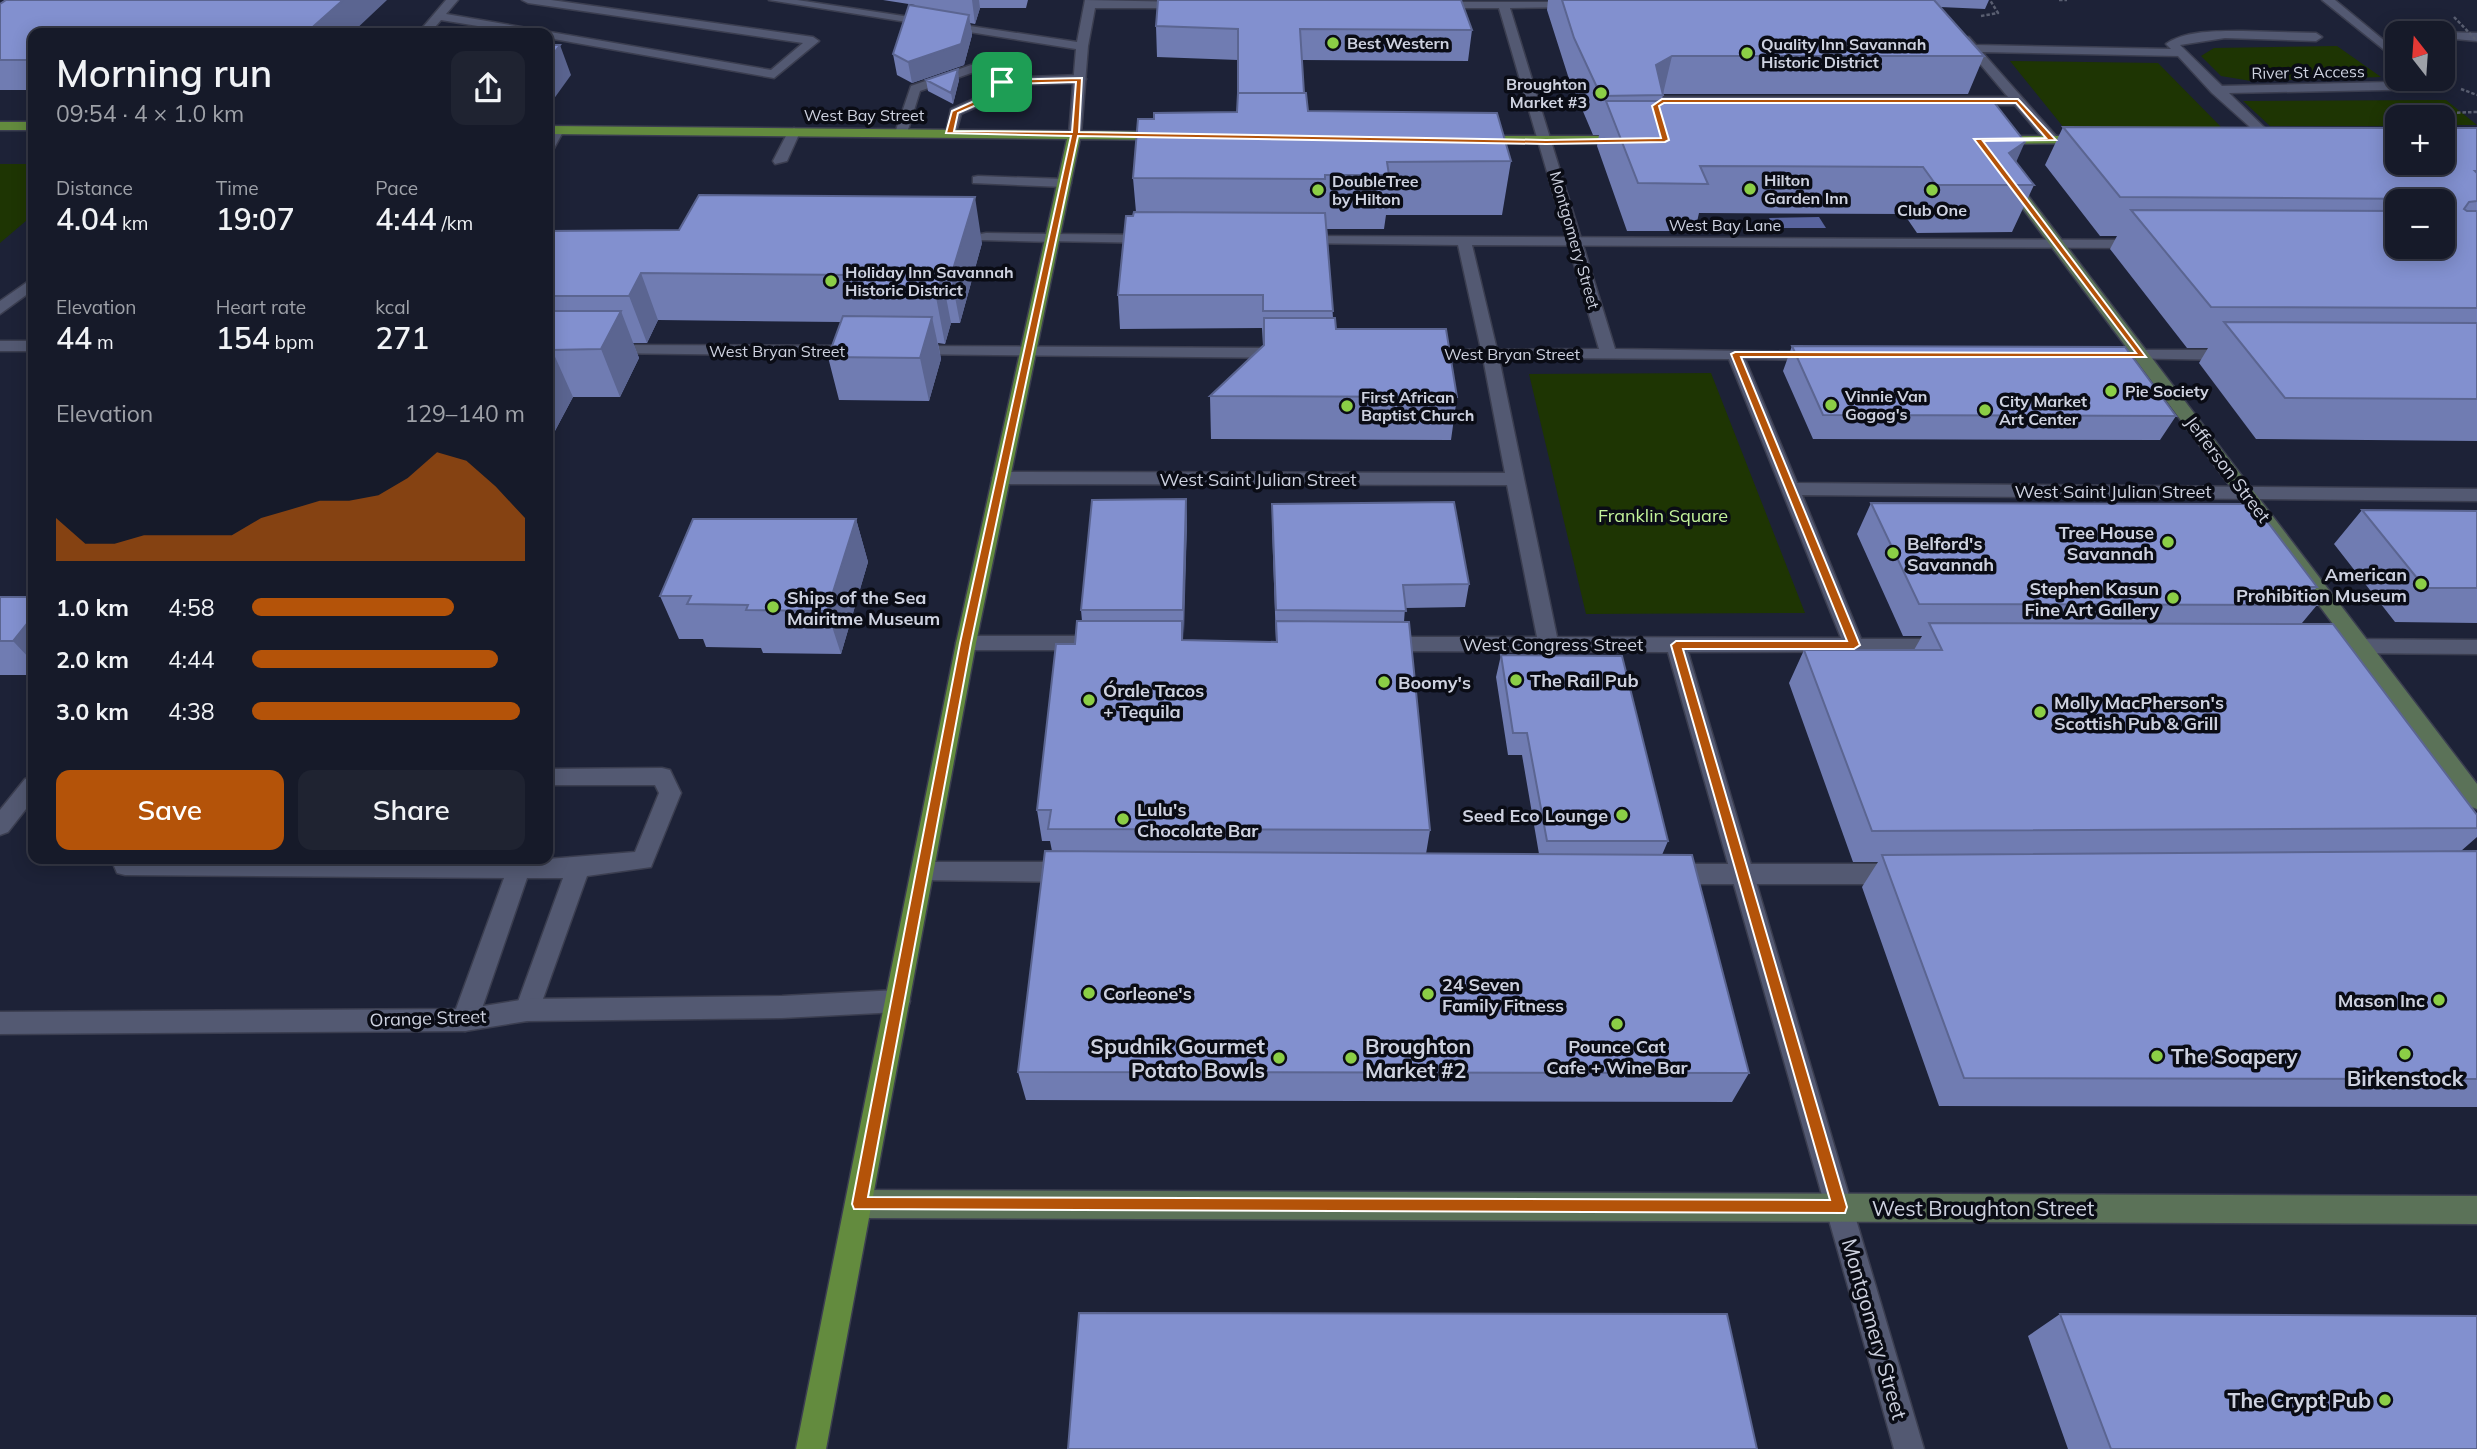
<!DOCTYPE html>
<html lang="en">
<head>
<meta charset="utf-8">
<style>
	body { margin:0; font-family:Mulish,sans-serif; background:#1f2331; color:#f1f3f6; height:100vh; display:flex; flex-direction:column; font-size:26px; white-space:nowrap }
	* { box-sizing:border-box; margin:0 }
	p { font-size:23px; color:#9ea1a8 }
	.icon { flex:none; width:38px; height:38px; fill:none; stroke:currentColor; stroke-width:2; stroke-linecap:round; stroke-linejoin:round }
	.map { position:relative; flex:1; overflow:hidden }
	.sheet { position:absolute; left:28px; top:28px; width:525px; height:836px; display:flex; flex-direction:column; background:#161a29; border-radius:14px; box-shadow:0 4px 18px #0003,0 0 0 2px #353846 }
	.sheet>* { flex:none }
	.needle { width:46px; rotate:343deg }
	.buttons { position:absolute; left:2385px; top:21px; display:grid; gap:14px }
	.buttons a { display:grid; place-items:center; width:70px; height:70px; border-radius:14px; background:#161a29; box-shadow:0 4px 18px #0003,0 0 0 2px #353846; font-size:35px }
	.pin { position:absolute; display:grid; place-items:center; width:60px; height:60px; color:#fff; margin:-30px; border-radius:14px; box-shadow:0 4px 10px #0006 }
	.round { display:grid; place-items:center; flex:none; width:74px; height:74px; border-radius:14px; background:#1f2331 }
	.head { display:flex; align-items:center; justify-content:space-between; height:119px; padding:0 28px }
	h1 { font-size:38px; font-weight:600; line-height:52px }
	.metrics { display:grid; grid-template-columns:repeat(3,1fr); gap:10px; height:119px; padding:7px 28px }
	.metrics div { display:grid; align-content:center }
	.metrics b { font-size:30px; font-weight:600 }
	.metrics small { font-size:19px; font-weight:400 }
	.metrics p { font-size:19px }
	.chart { height:196px; padding:14px 28px }
	.chart p { display:flex; justify-content:space-between }
	.chart svg { width:100%; height:126px; margin-top:7px; fill:#b45309; opacity:.7 }
	.action { display:flex; gap:14px; margin-top:auto; padding:14px 28px }
	.action a { flex:1; height:80px; border-radius:14px; background:#b45309; color:#fff; font-size:28px; font-weight:600; line-height:80px; text-align:center }
	.action a+a { background:#1f2331; color:#f1f3f6 }
	ul { padding:0 28px; list-style:none; font-size:23px }
	li { display:grid; grid-template-columns:112px 84px 1fr; align-items:center; height:52px }
	li i { height:18px; border-radius:9px; background:#b45309 }
	.map>svg:first-child { display:block }
	.green { fill:#1e3503 }
	.water { fill:#58649f }
	.lines { fill:none; stroke-linecap:round; stroke-linejoin:round }
	.lane-casing { stroke:#3b3e50; stroke-width:3 }
	.street-casing { stroke:#3b3e50; stroke-width:3 }
	.secondary-casing { stroke:#3b3e50; stroke-width:3 }
	.primary-casing { stroke:#3b3e50; stroke-width:3 }
	.path { stroke:#595e70; stroke-width:2.5; stroke-dasharray:3.5 2; stroke-linecap:butt }
	.lane { fill:#535972; fill-rule:evenodd }
	.street { fill:#535972; fill-rule:evenodd }
	.secondary { fill:#5b7258; fill-rule:evenodd }
	.primary { fill:#638b3e; fill-rule:evenodd }
	.path-bridge { stroke:#595e70; stroke-width:2.5; stroke-dasharray:3.5 2; stroke-linecap:butt }
	.wall { fill:#707cb2; fill-rule:evenodd }
	.shaded-wall { fill:#5b6591 }
	.building { fill:#8290cf; stroke:#5b6591; stroke-width:2 }
	.route { fill:#b45309; stroke:#fff; stroke-width:2; fill-rule:evenodd }
	.poi-dot { fill:#8bce46; stroke:#0a0c15; stroke-width:2.5 }
	.labels { text-anchor:middle; dominant-baseline:central; stroke-width:7; stroke-linejoin:round; paint-order:stroke }
	.far-poi-label { font-size:16px; font-weight:bold; fill:#ced2e0; stroke:#0a0c15; text-anchor:start }
	.far-street-label { font-size:16px; fill:#ced2e0; stroke:#0a0c15 }
	.street-label { font-size:18px; fill:#ced2e0; stroke:#0a0c15 }
	.park-label { font-size:18px; fill:#c2f29a; stroke:#0a0c15 }
	.poi-label { font-size:18px; font-weight:bold; fill:#ced2e0; stroke:#0a0c15; text-anchor:start }
	.near-poi-label { font-size:21px; font-weight:bold; fill:#ced2e0; stroke:#0a0c15; text-anchor:end }
	.near-street-label { font-size:21px; fill:#ced2e0; stroke:#0a0c15 }
</style>
</head>
<body>
<div class="map">
<svg width="2477" height="1449" viewBox="0 0 2477 1449">
	<rect width="100%" height="100%" fill="#1d2237"/>
	<path class="green" d="M2337 46 2381 77 2251 81 2221 76 2201 56 2214 48Z
		M2010 61 2158 63 2224 130 2064 128Z
		M2446 100 2477 125H2443V117H2398L2397 126H2270L2243 101Z
		M0 164H33V215L0 243Z
		M1711 373 1805 613 1586 614 1529 374Z"/>
	<path class="water" d="M1819 217 1826 228H1774L1769 218Z"/>
	<g class="lines">
		<g class="lane-casing">
			<path id="lane" d="M446 0H458L446 14 771 70 803 43 528 3 522 0H551L813 37 819 41 774 78 548 38V33H520L441 20 430 33H418Z
				M2443 32 2477 33V41L2443 38V33H2438Z
				M971 65H979L1004 78 1080 75 1086 79 1080 83 1008 85 1006 94 961 114 955 136H945L951 109 996 89V84L974 72 920 91 907 133 896 136 895 133 911 86Z
				M1663 97H2018L2024 101 2018 105H1666L1663 106 1666 121 1660 125 1654 121 1650 105Z
				M794 128 800 132 787 161 775 164 773 161 788 132Z
				M978 176 1064 179 1071 183 1064 187 973 183V177Z
				M1053 234 1152 235 1159 239 1152 243 1048 241 1046 238Z
				M1300 236 2139 240 2146 244 2139 248 1472 245 1498 354 1490 359 1482 354 1458 245 1295 243 1293 240Z
				M33 278V290L0 314V301Z
				M662 768 670 770 681 793 651 867 587 876 539 1010 536 1018 527 1021 518 1018 515 1010 563 878H527L478 1020 474 1028 465 1031 456 1028 452 1020 504 878 125 875 117 873 114 866 117 859H548L635 852 659 793 655 785H548V769Z
				M922 862H1071L1079 865 1082 872 1079 879 1071 882 922 880 914 878 911 871 914 864Z
				M1671 864H1897L1905 867 1909 874 1905 881 1897 884H1671L1663 881 1659 874 1663 867Z"/>
		</g>
		<g class="street-casing">
			<path id="street" d="M769 0H797L1077 42 1085 0 1186 2 1192 5 1186 8H1095L1088 46 1081 134 1075 138 1069 134 1076 49Z
				M2322 0H2335L2398 52V61Z
				M1579 2 1581 4 1575 7 1510 8 1615 349 1823 352V358L1817 360 1745 359 1797 483 2477 489V501L1802 495 1861 639H1943L1950 641 1953 646 1950 651 1688 652 1924 1449H1894L1668 652 1384 651 1374 644 1384 637H1537L1507 485 1001 484 992 478 1001 472 1505 473 1483 358H1422L1414 353 1416 350 1599 349 1499 8H1436L1430 5 1436 2ZM1499 358 1729 359 1841 638 1557 637Z
				M2243 31 2316 33 2322 37 2316 41 2225 38 2180 45 2222 86 2432 81 2438 85 2432 89 2229 93 2274 137V143L2269 144 2212 93 2178 56 1982 52 2057 137V143H2047L1959 39 1969 37 1976 45 2171 49 2166 44C2185 30 2220 31 2243 31Z
				M553 127 564 130 553 150 548 151V136Z
				M986 233 1053 234 1060 238 1053 242 981 240V234Z
				M0 341H33V351H0Z
				M610 345 858 346 866 351 858 356 604 353V347Z
				M911 346 1285 348 1293 353 1285 358 905 354 903 351Z
				M2122 350H2230L2238 355 2230 360 2116 358V352Z
				M966 636H1103L1113 643 1103 650H966L956 643Z
				M2343 639 2477 640V654L2343 653 2333 646Z
				M33 777V800L8 832 0 835V810L25 779Z
				M898 990 907 993 910 1001 907 1009 898 1012 782 1018 527 1021 465 1031 0 1034V1012L465 1009 527 999 782 996Z"/>
		</g>
		<g class="secondary-casing">
			<path id="secondary" d="M2008 175 2013 176 2477 784V809L2469 806 2003 182 2001 179Z
				M859 1190 2477 1196V1224L859 1218 849 1214 845 1204 849 1194Z"/>
		</g>
		<g class="primary-casing">
			<path id="primary" d="M0 122H33V130H0Z
				M548 126 1165 132 1172 136 1165 140 1080 139 976 643 826 1449H796L956 643 1067 139 548 134Z
				M1477 136H1627L1634 140 1627 144 1472 143 1470 140Z
				M2086 136 2091 137V143L1995 144 1988 140 1995 136Z"/>
		</g>
		<path class="path" d="M2059 0H2067
			M1981 16 1998 13 1990 0
			M2461 89 2477 95
			M2446 113 2477 112"/>
		<use href="#lane" class="lane"/>
		<use href="#street" class="street"/>
		<use href="#secondary" class="secondary"/>
		<use href="#primary" class="primary"/>
		<path class="path-bridge" d="M2454 17 2477 41"/>
	</g>
	<path class="wall" d="M883 0H1028L1026 8H980L975 24 970 23 972 35 964 65 912 83 897 75 893 54 915 5Z
		M1548 0H1989L1985 9 1940 7 1984 56 1968 94H1663L1662 101 2016 162 2034 185 2012 232 1917 233 1904 214 1699 213 1695 231H1627L1597 146 1599 135H1593L1568 76 1547 10Z
		M0 4 33 33V90H0Z
		M1156 26 1472 30 1468 61 1302 60 1304 93 1308 111 1511 161 1502 215H1386L1384 229H1327L1333 318 1336 329 1457 397 1451 440 1211 439 1210 396 1263 346 1262 328 1120 329 1118 295 1133 216 1136 212 1133 178 1154 119 1237 112 1238 60 1157 57Z
		M926 80H959L953 104 928 91Z
		M2063 127 2477 128V441L2256 439 2199 363 2208 348H2187L2110 249 2117 236H2100L2045 165ZM2398 201H2443L2398 247Z
		M548 231 982 243 960 323H951L945 344 938 343 941 359 929 401 839 400 828 357 841 322 658 320 647 343H633L639 358 620 397H573L548 444Z
		M1792 346 2176 416 2160 440 1813 439 1783 371Z
		M1186 499 1187 522 1183 640 1276 642 1272 527V504L1469 584 1465 607 1405 608 1404 622 1430 830 1426 854H1539L1522 755H1508L1496 677 1501 655 1668 841 1662 855 1749 1073 1732 1102 1026 1100 1018 1072 1052 851 1050 841H1042L1037 810 1075 644 1082 621 1081 610Z
		M1871 503 2317 587 2310 595 2317 605 2302 623 2477 815V837L2461 851H2477V1107L1939 1106 1862 887 1878 862H1853L1789 683 1804 650H1914L1922 636H1903L1857 534Z
		M2362 510 2477 511V623L2395 622 2334 544Z
		M856 519 868 562 841 654 763 653 761 648 706 647 703 639H679L660 596Z
		M0 597H33V675H0Z
		M2060 1314 2477 1449H2068L2028 1336Z"/>
	<path class="shaded-wall" d="M343 0H387L352 33H306Z
		M972 0H979L980 8 975 24Z
		M969 15 972 35 964 65 912 83 908 62Z
		M560 45 571 75 548 107V61Z
		M1672 56 1663 94 1656 65Z
		M958 69 959 80 953 104 951 93Z
		M2025 142 2006 185 2009 153Z
		M975 197 982 243 960 323 951 276Z
		M641 273 658 320 647 343 629 296Z
		M942 276 951 323 945 344 936 297Z
		M621 311 639 358 620 397 601 349Z
		M932 317 941 359 929 401 920 358Z
		M552 350 573 397 548 444V356Z
		M1186 499 1187 522 1184 634 1183 610Z
		M856 519 868 562 841 654 827 611Z
		M33 616V662L13 641Z"/>
	<path class="building" d="M6 0H343L306 33H33V60H0V4Z
		M1158 0H1461L1472 30 1300 29 1304 93H1238V29L1156 26Z
		M1562 0H1934L1984 56H1672L1656 65 1663 95 1601 96 1574 38Z
		M909 5 969 15 961 44 908 62 893 54Z
		M548 45H560L548 61Z
		M958 69 951 93 926 80Z
		M1238 93H1306L1308 111 1497 113 1511 161 1387 162 1389 175H1325V179L1133 178 1138 119H1154V113L1237 112Z
		M1606 101H1993L2025 142 2009 153 2034 185H1936L1923 167 1700 166 1708 184 1638 183Z
		M2063 127 2398 128V163H2443V128H2477V171H2475L2477 173V201L2469 202 2464 209 2467 211H2477V308L2211 307 2131 210 2398 211V247H2443V201H2428L2427 199 2120 197Z
		M699 195 975 197 951 276H942L936 297 848 296 856 275 641 273 629 296H548V231L679 230Z
		M1134 212 1325 213 1333 311H1263V295H1118L1126 216H1133Z
		M548 311H621L601 349 552 350 548 357Z
		M843 316 932 317 920 358 828 357Z
		M1264 318H1335L1336 329H1446L1457 397 1210 396 1264 345Z
		M2224 322 2477 323V399L2285 398Z
		M1792 346 2125 347 2176 416 1823 415Z
		M1186 499 1183 610H1081L1092 500Z
		M1454 502 1469 584 1403 585 1406 611 1276 610 1272 504Z
		M1871 503 2254 504 2317 587H2304L2317 605 1919 604Z
		M2362 510 2477 511V588H2425Z
		M693 519H856L827 611 746 610 748 605 687 604 691 596H660Z
		M0 597H33V616L13 641H0Z
		M1077 621H1182V640L1277 642 1276 621 1409 622 1430 830 1048 829 1051 810H1037L1056 644H1075Z
		M1929 623 2333 624 2477 815V828L1872 831 1804 650H1942Z
		M1501 655 1622 656 1668 841H1547L1527 733H1513Z
		M1045 851 1692 855 1749 1073 1018 1072Z
		M2477 851V1079L1964 1078 1882 855Z
		M1079 1313 1727 1314 1757 1449H1068Z
		M2060 1314 2477 1316V1449H2111Z"/>
	<path class="route" d="M1082 78 1079 132 1546 140 1661 138 1652 106 1662 99H2018L2056 140 1983 141 2146 357H1741L1860 645 1854 649H1683L1847 1207 1845 1213 854 1209 852 1204 960 643 1071 136 946 133 952 111 999 90 1000 80ZM1076 82 1072 132 954 131 958 113 1004 93 1005 84ZM1664 103H2016L2046 138 1974 139 2136 353 1735 352 1731 354 1847 641H1676L1671 645 1830 1200 868 1197 971 643 1078 136 1546 144 1665 142 1669 140 1659 106Z"/>
	<g class="poi-dot">
		<circle cx="1333" cy="43" r="7"/>
		<circle cx="1747" cy="53" r="7"/>
		<circle cx="1601" cy="93" r="7"/>
		<circle cx="1750" cy="189" r="7"/>
		<circle cx="1318" cy="190" r="7"/>
		<circle cx="1932" cy="190" r="7"/>
		<circle cx="831" cy="281" r="7"/>
		<circle cx="2111" cy="391" r="7"/>
		<circle cx="1831" cy="405" r="7"/>
		<circle cx="1347" cy="406" r="7"/>
		<circle cx="1985" cy="410" r="7"/>
		<circle cx="2168" cy="542" r="7"/>
		<circle cx="1893" cy="553" r="7"/>
		<circle cx="2421" cy="584" r="7"/>
		<circle cx="2173" cy="598" r="7"/>
		<circle cx="773" cy="607" r="7"/>
		<circle cx="1516" cy="680" r="7"/>
		<circle cx="1384" cy="682" r="7"/>
		<circle cx="1089" cy="700" r="7"/>
		<circle cx="2040" cy="712" r="7"/>
		<circle cx="1622" cy="815" r="7"/>
		<circle cx="1123" cy="819" r="7"/>
		<circle cx="1089" cy="993" r="7"/>
		<circle cx="1428" cy="994" r="7"/>
		<circle cx="2439" cy="1000" r="7"/>
		<circle cx="1617" cy="1024" r="7"/>
		<circle cx="2405" cy="1054" r="7"/>
		<circle cx="2157" cy="1056" r="7"/>
		<circle cx="1279" cy="1058" r="7"/>
		<circle cx="1351" cy="1058" r="7"/>
		<circle cx="2385" cy="1400" r="7"/>
	</g>
	<g class="labels">
		<g class="far-poi-label">
			<text x="1347" y="43">Best Western</text>
			<text x="1761" y="44">Quality Inn Savannah<tspan x="1761" dy="18">Historic District</tspan></text>
			<text x="1587" y="84" text-anchor="end">Broughton<tspan x="1587" dy="18">Market #3</tspan></text>
			<text x="1764" y="180">Hilton<tspan x="1764" dy="18">Garden Inn</tspan></text>
			<text x="1332" y="181">DoubleTree<tspan x="1332" dy="18">by Hilton</tspan></text>
			<text x="1932" y="210" text-anchor="middle">Club One</text>
			<text x="845" y="272">Holiday Inn Savannah<tspan x="845" dy="18">Historic District</tspan></text>
			<text x="2125" y="391">Pie Society</text>
			<text x="1845" y="396">Vinnie Van<tspan x="1845" dy="18">Gogog's</tspan></text>
			<text x="1361" y="397">First African<tspan x="1361" dy="18">Baptist Church</tspan></text>
			<text x="1999" y="401">City Market<tspan x="1999" dy="18">Art Center</tspan></text>
		</g>
		<g class="far-street-label">
			<text transform="translate(2308 72) rotate(-1)">River St Access</text>
			<text x="864" y="115">West Bay Street</text>
			<text x="1725" y="225">West Bay Lane</text>
			<text transform="translate(1575 240) rotate(74)">Montgomery Street</text>
			<text x="777" y="351">West Bryan Street</text>
			<text x="1512" y="354">West Bryan Street</text>
		</g>
		<g class="street-label">
			<text transform="translate(2228 469) rotate(53)">Jefferson Street</text>
			<text x="1258" y="479">West Saint Julian Street</text>
			<text x="2113" y="491">West Saint Julian Street</text>
			<text x="1553" y="644">West Congress Street</text>
			<text transform="translate(428 1018) rotate(-2)">Orange Street</text>
		</g>
		<g class="park-label">
			<text x="1663" y="515">Franklin Square</text>
		</g>
		<g class="poi-label">
			<text x="2154" y="532" text-anchor="end">Tree House<tspan x="2154" dy="21">Savannah</tspan></text>
			<text x="1907" y="543">Belford's<tspan x="1907" dy="21">Savannah</tspan></text>
			<text x="2407" y="574" text-anchor="end">American<tspan x="2407" dy="21">Prohibition Museum</tspan></text>
			<text x="2159" y="588" text-anchor="end">Stephen Kasun<tspan x="2159" dy="21">Fine Art Gallery</tspan></text>
			<text x="787" y="597">Ships of the Sea<tspan x="787" dy="21">Mairitme Museum</tspan></text>
			<text x="1530" y="680">The Rail Pub</text>
			<text x="1398" y="682">Boomy's</text>
			<text x="1103" y="690">Órale Tacos<tspan x="1103" dy="21">+ Tequila</tspan></text>
			<text x="2054" y="702">Molly MacPherson's<tspan x="2054" dy="21">Scottish Pub &amp; Grill</tspan></text>
			<text x="1137" y="809">Lulu's<tspan x="1137" dy="21">Chocolate Bar</tspan></text>
			<text x="1608" y="815" text-anchor="end">Seed Eco Lounge</text>
			<text x="1442" y="984">24 Seven<tspan x="1442" dy="21">Family Fitness</tspan></text>
			<text x="1103" y="993">Corleone's</text>
			<text x="2425" y="1000" text-anchor="end">Mason Inc</text>
			<text x="1617" y="1046" text-anchor="middle">Pounce Cat<tspan x="1617" dy="21">Cafe + Wine Bar</tspan></text>
		</g>
		<g class="near-poi-label">
			<text x="1265" y="1046">Spudnik Gourmet<tspan x="1265" dy="24">Potato Bowls</tspan></text>
			<text x="1365" y="1046" text-anchor="start">Broughton<tspan x="1365" dy="24">Market #2</tspan></text>
			<text x="2171" y="1056" text-anchor="start">The Soapery</text>
			<text x="2405" y="1078" text-anchor="middle">Birkenstock</text>
			<text x="2371" y="1400">The Crypt Pub</text>
		</g>
		<g class="near-street-label">
			<text x="1983" y="1208">West Broughton Street</text>
			<text transform="translate(1875 1329) rotate(74)">Montgomery Street</text>
		</g>
	</g>
</svg>
<div class="buttons">
<a><svg class="needle" viewBox="-14 -14 28 28"><path d="M0-13l5 13h-10z" fill="#e53935"/><path d="M0 13l5-13h-10z" fill="#9ea1a8"/></svg></a>
<a>+</a>
<a>−</a>
</div>
<div class="pin" style="left:1002px;top:82px;background:#1e9e55"><svg class="icon" aria-label="arrive" viewBox="0 0 24 24"><path d="M6 21V4h12l-3 4 3 4H6"/></svg></div>
<section class="sheet">
<div class="head"><div><h1>Morning run</h1><p>09:54 · 4 × 1.0 km</p></div><a class="round"><svg class="icon" aria-label="share" viewBox="0 0 24 24"><path d="M12 15V3M7 8l5-5 5 5M5 13v7h14v-7"/></svg></a></div>
<div class="metrics">
<div><p>Distance</p><b>4.04<small> km</small></b></div>
<div><p>Time</p><b>19:07</b></div>
<div><p>Pace</p><b>4:44<small> /km</small></b></div>
</div>
<div class="metrics">
<div><p>Elevation</p><b>44<small> m</small></b></div>
<div><p>Heart rate</p><b>154<small> bpm</small></b></div>
<div><p>kcal</p><b>271</b></div>
</div>
<div class="chart"><p><span>Elevation</span>129–140 m</p>
<svg viewBox="0 0 160 44" preserveAspectRatio="none"><path d="M0 44V29L10 38L20 38L30 35L40 35L50 35L60 35L70 29L80 26L90 23L100 23L110 21L120 15L130 6L140 9L150 18L160 29V44z"/></svg>
</div>
<ul>
<li><b>1.0 km</b>4:58<i style="width:74%"></i></li>
<li><b>2.0 km</b>4:44<i style="width:90%"></i></li>
<li><b>3.0 km</b>4:38<i style="width:98%"></i></li>
</ul>
<div class="action"><a>Save</a><a>Share</a></div>
</section>
</div>
</body>
</html>
